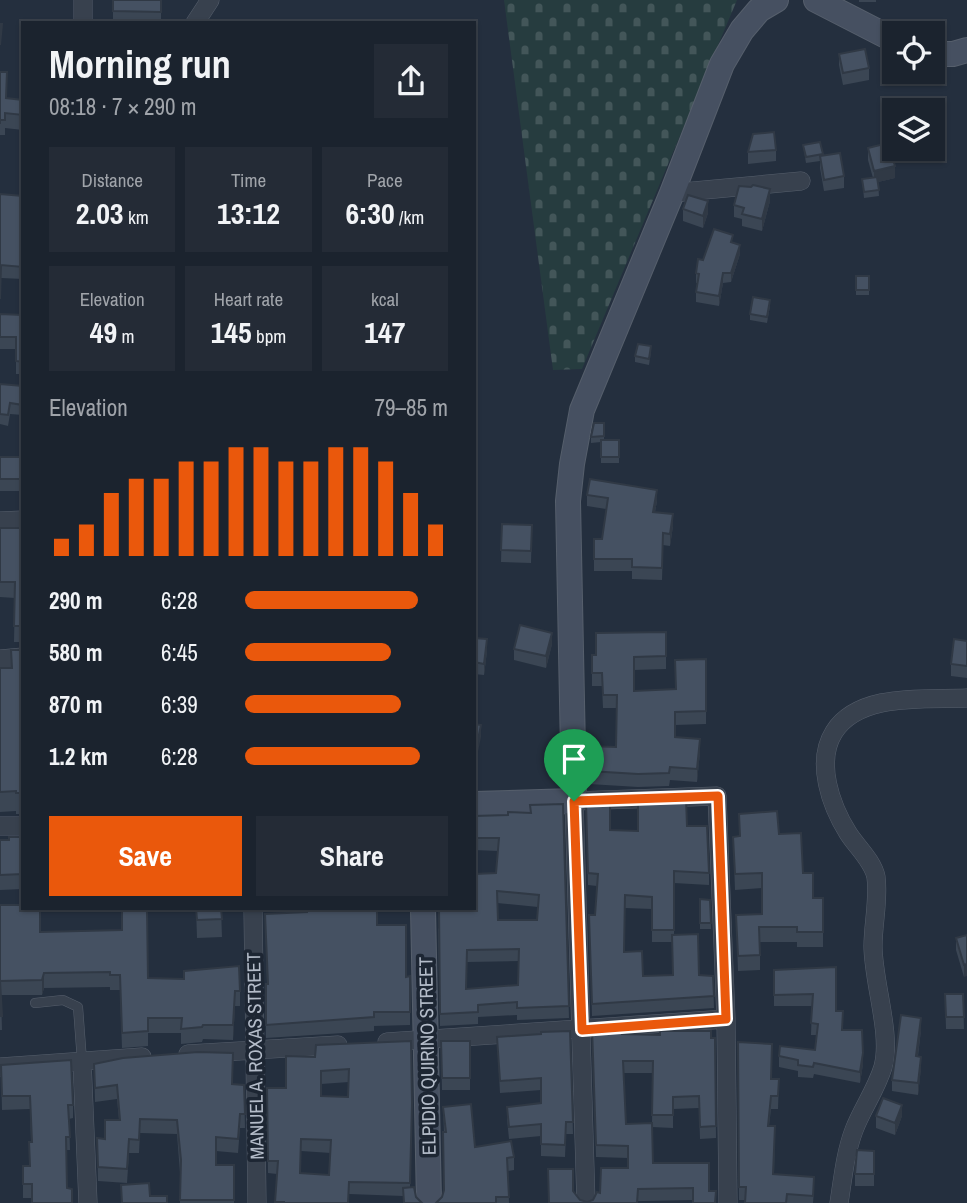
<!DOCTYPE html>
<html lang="en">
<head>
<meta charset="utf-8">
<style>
	body { margin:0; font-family:"Archivo Narrow",sans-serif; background:#242b36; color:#f1f3f6; height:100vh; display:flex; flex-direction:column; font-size:26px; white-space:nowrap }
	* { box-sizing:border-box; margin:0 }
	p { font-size:23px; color:#a0a4aa }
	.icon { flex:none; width:38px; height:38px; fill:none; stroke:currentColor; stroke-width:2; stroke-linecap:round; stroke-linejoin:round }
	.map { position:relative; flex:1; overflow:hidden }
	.panel { position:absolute; left:21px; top:21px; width:455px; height:889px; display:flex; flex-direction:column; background:#1b232e; border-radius:0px; box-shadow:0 2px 5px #0004,0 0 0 2px #39404a }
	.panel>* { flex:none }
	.controls { position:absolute; left:882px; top:21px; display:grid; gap:14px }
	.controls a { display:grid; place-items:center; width:63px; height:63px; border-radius:0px; background:#1b232e; box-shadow:0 2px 5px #0004,0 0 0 2px #39404a; font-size:35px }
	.pin { position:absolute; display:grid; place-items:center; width:60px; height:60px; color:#fff; margin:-72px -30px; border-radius:50% 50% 50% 0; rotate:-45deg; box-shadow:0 0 7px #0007 }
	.pin .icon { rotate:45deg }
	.round { display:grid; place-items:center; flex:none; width:74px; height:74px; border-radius:0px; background:#242b36 }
	.head { display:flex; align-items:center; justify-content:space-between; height:119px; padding:0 28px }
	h1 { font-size:38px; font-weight:800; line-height:52px }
	.figures { display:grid; grid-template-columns:repeat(3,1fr); gap:10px; height:119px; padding:7px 28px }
	.figures div { display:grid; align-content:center; border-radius:0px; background:#242b36; text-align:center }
	.figures b { font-size:30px; font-weight:800 }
	.figures small { font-size:19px; font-weight:400 }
	.figures p { font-size:19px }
	.chart { height:196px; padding:14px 28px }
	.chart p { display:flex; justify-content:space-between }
	.chart svg { width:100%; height:126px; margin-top:7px; stroke:#ea580c; stroke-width:6 }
	.action { display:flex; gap:14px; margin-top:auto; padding:14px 28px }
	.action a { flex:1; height:80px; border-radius:0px; background:#ea580c; color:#fff; font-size:28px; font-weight:800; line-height:80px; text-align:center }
	.action a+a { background:#242b36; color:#f1f3f6 }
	ul { padding:0 28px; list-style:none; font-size:23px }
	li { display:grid; grid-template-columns:112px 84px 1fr; align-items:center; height:52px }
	li i { height:18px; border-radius:9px; background:#ea580c }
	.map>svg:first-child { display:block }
	.cemetery { fill:url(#cemetery-stones) }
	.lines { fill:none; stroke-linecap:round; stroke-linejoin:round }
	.lane-casing { stroke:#565f6c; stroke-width:10 }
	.street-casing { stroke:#565f6c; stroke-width:19 }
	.secondary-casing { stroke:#565f6c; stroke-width:26 }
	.lane { stroke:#38414e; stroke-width:9 }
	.street { stroke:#38414e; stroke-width:18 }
	.secondary { stroke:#465061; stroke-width:24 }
	.wall { fill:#3b4654; fill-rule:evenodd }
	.shaded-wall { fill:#303945 }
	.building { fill:#455162; stroke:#303945; stroke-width:2; fill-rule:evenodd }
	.route-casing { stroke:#fff; stroke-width:14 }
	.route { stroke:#ea580c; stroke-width:9 }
	.labels { text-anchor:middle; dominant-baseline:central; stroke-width:7; stroke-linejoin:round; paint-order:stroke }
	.street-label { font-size:19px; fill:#b4bcc9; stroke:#1d2633 }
</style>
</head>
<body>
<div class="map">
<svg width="967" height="1203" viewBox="0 0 967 1203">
	<defs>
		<pattern id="cemetery-stones" width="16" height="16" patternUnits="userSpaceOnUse" patternTransform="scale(1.75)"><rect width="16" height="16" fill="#263c3f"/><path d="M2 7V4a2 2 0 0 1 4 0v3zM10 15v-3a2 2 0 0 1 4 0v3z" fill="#435659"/></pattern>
	</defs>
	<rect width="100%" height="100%" fill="#242f3e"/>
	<path class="cemetery" d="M504 0H737L582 369 553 370Z"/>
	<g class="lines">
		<g class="lane-casing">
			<path id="lane" d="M35 1003 63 1000 78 1007 82 1061"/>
		</g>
		<g class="street-casing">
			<path id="street" d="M83 23V0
				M195 23 210 0
				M672 193 801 181
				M0 521 23 520
				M0 659 23 657
				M0 826H23
				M253 908 257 1203
				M387 1042 726 1019
				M188 1054 338 1045
				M82 1061 88 1203
				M0 1067 142 1057
				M586 1203 574 801 717 796 726 1019 728 1203
				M839 1203C843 1178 845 1154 854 1130 862 1109 876 1090 883 1067 892 1034 873 982 873 946 873 924 879 899 876 877 873 861 856 846 848 833 831 806 815 762 834 732 859 692 926 700 967 698"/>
		</g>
		<g class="secondary-casing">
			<path id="secondary" d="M816 0 894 40
				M933 54H953L967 50
				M474 804 574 801 568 501 572 464 582 410 672 193 722 64 742 30 759 10 776 0
				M423 908 429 1203"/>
		</g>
		<use href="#lane" class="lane"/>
		<use href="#street" class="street"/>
		<use href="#secondary" class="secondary"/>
	</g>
	<path class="wall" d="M113 0H161V23H113Z
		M859 0H876V2H859Z
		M839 54 869 68V80L843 85 839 65Z
		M0 72 7 98 23 100V130L5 128V135H0Z
		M820 142 823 156 844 176V188L824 191 820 168V161L806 163 803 145Z
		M868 148 895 178 878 182 879 196 864 198 862 179 873 178 868 160Z
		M776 150V161L748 164V152Z
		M0 194 23 196V279L1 278Z
		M770 201 762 231 742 226V219L734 217V205Z
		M683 209 708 213 703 228 683 221Z
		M733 243 740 254 731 282 723 283 719 306 696 302V292L698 283H696V273L703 260Z
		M856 276H869V295H856Z
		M770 306 767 323 750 320V314Z
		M0 314 23 315V374H16V349H0Z
		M651 352 649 365 635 362V356Z
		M0 384 23 386V415L10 414 8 426 0 424Z
		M604 423V440H619V463H601V442L591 443V437Z
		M0 457H23V491H0Z
		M587 495 657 501 655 512 673 526 670 546 663 545 662 580 632 579V571H594V539H602L606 509 587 506Z
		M502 524 532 525 531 563 501 562Z
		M0 528H23V642H14L15 598 0 597Z
		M666 632V669L634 670V691L676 689 706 659V724L675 725V737L700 752 697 782 670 780 669 786 638 787 589 784 588 746 616 747 617 708H603L602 686H592V655H596Z
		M474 638 487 651 484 675 474 674Z
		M967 641V678L951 676V664Z
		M552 644 546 668 514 660V649Z
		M11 650H23V814H16V811L0 812V668H11Z
		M586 802 610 830 638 831 687 826 709 873V885L674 883V935L699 975 713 976 714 1008 592 1016 589 915H595L597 886 588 885ZM625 908 652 909V942H672V975L643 976 624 952Z
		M563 804 569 1018 517 1020V1015L478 1017V1024L440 1026 438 929 496 873 498 851 474 850V816L508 815 530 813V805ZM497 903 538 907 537 920H498ZM519 961 518 985 467 989V962Z
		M739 814 779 834 803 873 813 898H823V947H797V942H760V970L738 971 736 915 762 914V888L735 890 733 837 739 836Z
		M23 837V889L0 890V840Z
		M700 899 710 900 711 929H700Z
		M0 905 40 932 148 978 240 991V1006H235L233 1040 203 1039 202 1042 181 1044V1033H148V1046L122 1048 120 990H110V987L44 988 42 995H1L2 1030H0Z
		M196 908H221L222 937 197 938Z
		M306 912 377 925 406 977 410 976V1025L374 1026V1031L266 1038V984H267L265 914Z
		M967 935 964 977 956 950V938Z
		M836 967V1011L842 1030 863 1064 860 1083 814 1074 813 1078 798 1077V1071L779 1067V1056L815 1050 817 1035H811L812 1006H774V970Z
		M945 994H963L964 1029H946Z
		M592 1027 622 1034 711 1038 715 1042 716 1138 700 1139 699 1108 673 1109V1128L652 1127 653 1163H709L693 1200 549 1203 573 1191 580 1200 587 1202 593 1200 628 1168V1158L596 1157ZM623 1073H653L652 1123 626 1124Z
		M921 1030 918 1056 921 1068 918 1095 892 1091V1080Z
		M570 1031 573 1134H566L565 1157 541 1156V1136L509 1139 507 1119V1107L541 1103V1090L500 1093 497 1037Z
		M441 1041H470V1090H442Z
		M738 1042 772 1079H779L778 1109H771L769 1126 775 1139 774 1174 814 1190 813 1203H745V1200H739Z
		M316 1045 412 1116 410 1188 416 1197 422 1203H403V1196L349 1194 348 1203H275L277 1174 268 1173 267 1088H286L315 1057ZM349 1082 348 1097 321 1096V1084ZM301 1151 331 1153 329 1175 300 1173Z
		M94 1064 232 1084 244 1085 245 1128H240L238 1153 216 1151V1165H234V1203H180V1173L177 1134 140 1133 139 1153H129L127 1183 98 1181 97 1138 105 1139 119 1120 117 1099 95 1102Z
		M1 1065 73 1105V1118L69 1119 70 1150H66L67 1188 32 1198H23V1166H29L31 1142 30 1109 2 1110Z
		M443 1107 475 1147 514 1157V1170L508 1171 509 1203H436L442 1197 444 1191V1132Z
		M876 1116H902L895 1135 876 1128Z
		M874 1151V1186H855V1174Z"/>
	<path class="shaded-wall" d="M895 166V178L874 183V171Z
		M770 189V201L762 231V219Z
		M708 201V213L703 228V216Z
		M740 245V254L731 282V273Z
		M723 273V283L719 306V296Z
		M657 490V501L653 523V512Z
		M673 514V526L670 546V534Z
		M552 633V644L546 668V656Z
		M487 639V651L484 675V664Z
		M481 725V737L474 771V759Z
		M700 739V752L697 782V769Z
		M967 964V976L964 977V965Z
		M44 973V988L42 995V980Z
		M235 991V1006L233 1040V1025Z
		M921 1018V1030L916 1068V1056Z
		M863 1053V1064L860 1083V1072Z
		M921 1057V1068L918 1095V1083Z
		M902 1105V1116L895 1135V1123Z"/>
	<path class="building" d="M113 0H161V12L113 11Z
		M0 24H2L0 45Z
		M865 49 869 68 843 73 839 54Z
		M0 72H7L6 98 23 100V115L5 113V120H0V124Z
		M774 132 776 150 748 152 753 134Z
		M820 142 823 154 806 157 803 145Z
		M888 143 895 166 874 171 868 148Z
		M840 153 844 176 824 180 820 156Z
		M877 177 879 190 864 192 862 179Z
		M753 185 770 189 762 219 742 214 744 208 734 205 739 186 751 187Z
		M0 194 23 196V267L1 265 0 299Z
		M688 195 708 201 703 216 683 209Z
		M714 229 733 235 731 242 740 245 731 273H723L719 296 696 292 699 274 696 273 698 259 703 260Z
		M856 276H869V290H856Z
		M753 297 770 300 767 317 750 314Z
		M0 314 23 315V362L16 361V337H0Z
		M638 344 651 346 649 359 635 356Z
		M0 384 23 386V405L10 403 8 415 0 414Z
		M594 423H604V436L591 437Z
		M601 440H619V457H601Z
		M0 457H23V479H0Z
		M590 479 657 490 653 512 673 514 670 534 663 533 662 568 632 567V559H594V539H602L608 498 587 495Z
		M502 524 532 525 531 551 501 550Z
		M0 528H23V626H14L15 582H0Z
		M520 625 552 633 546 656 514 649Z
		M666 632V656L634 657V691L676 689 675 660 706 659V711L675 712V737L700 739 697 769 670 767 669 773 638 774 589 771 588 746 616 747 617 695H603L602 673H592V655H596V633Z
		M474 638 487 639 484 664 474 662Z
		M954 639 967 641V666L951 664Z
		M11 650H23V793H16V791L0 792V668H12Z
		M474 724 481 725 474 759Z
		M638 798H686L687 826H707L709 873 674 871V930H652V897L625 895 624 952 642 951 643 976 673 975 672 935 698 934 699 975 713 976 714 996 592 1004 589 915H595L598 874 588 873 586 802 610 803V830L638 831Z
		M563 804 569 1006 517 1008V1002L478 1005V1012L440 1014 439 908H474V874L496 873 499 838H474V816L508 815V812L531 813 530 805ZM497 891 539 895 537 920H498ZM519 949 518 985 466 989 467 950Z
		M777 811 779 834 801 833 803 873H813V898H823V932H797V927H759L760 955 738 956 736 915 762 914V873L735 874 733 837 740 836 739 814Z
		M9 837H23V874L0 875V840H9Z
		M700 899 710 900 711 923H700Z
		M0 905H23V908H40V932L122 930V908H147L148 978 184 979V971L239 966 240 991H235L233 1025H203L202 1027 181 1029 182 1018H148V1031L122 1033 120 975H110V972L44 973 42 980 0 981 2 1016H0Z
		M196 908H221L222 919 197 920Z
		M307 908H377V925H406V977L410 976V1012H374V1017L266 1025V984H268L265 914 307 912Z
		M967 935V964L964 965 956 938Z
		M836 967V1011H843L842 1030H862L863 1053 860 1072 814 1063 813 1067 798 1065V1060L779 1056 780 1046 815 1050 818 1024 811 1023 813 994 774 995V970Z
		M945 994H963L964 1017H946Z
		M901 1015 921 1018 916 1056 921 1057 918 1083 892 1080Z
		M622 1025V1034L660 1035V1031H711V1038H715V1042L716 1126 700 1127 699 1096 673 1097V1115H652L653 1061H623L626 1124 652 1123 653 1163H709V1191H716L715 1203H693V1188L638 1189 637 1203H549L548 1169H573V1191L580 1200 587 1202 593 1200 597 1192 600 1193 601 1168H628V1146L596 1145 592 1027Z
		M570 1031 573 1122H566L565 1145 541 1144V1124L509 1127 507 1107 541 1103V1078L500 1081 497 1037 541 1034V1032Z
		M411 1041 412 1103 410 1183 349 1182 348 1203H284V1202H275L278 1161H268L267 1088H286V1056L315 1057 316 1045ZM349 1069 348 1097 321 1096V1071ZM301 1139 331 1140 329 1175 300 1173Z
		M441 1041H470V1078H442Z
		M738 1042 772 1044 771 1079H779L778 1096H771L768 1126H775L773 1174 814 1177 813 1196 787 1194 786 1203H745L746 1187H739Z
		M198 1052 233 1053 232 1084 244 1085 245 1114H240L238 1139 216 1137V1165H234V1200H180L181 1160 177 1120 140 1119 139 1140 129 1139 127 1169 98 1167 97 1138 105 1139V1120H120L117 1085 95 1088 94 1064 123 1058Z
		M71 1060 73 1105H68L70 1137H66L67 1188 72 1189V1203H32V1184H23V1166H30L29 1142H32L30 1096H2L1 1065Z
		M883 1098 902 1105 895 1123 876 1116Z
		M471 1104 475 1147 511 1141 514 1157 507 1158 509 1197H496V1203H436L442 1197 444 1190 443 1132H446L443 1107Z
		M857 1150 874 1151V1174H855Z
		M149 1183 150 1196H167V1203H122L121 1185Z
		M414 1187 416 1197 422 1203H404L403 1188Z"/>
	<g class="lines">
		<g class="route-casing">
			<path id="route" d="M718 796 726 1019 582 1030 574 801Z"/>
		</g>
		<use href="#route" class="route"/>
	</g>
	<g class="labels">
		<g class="street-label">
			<text transform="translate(255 1056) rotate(-91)">MANUEL A. ROXAS STREET</text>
			<text transform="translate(427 1056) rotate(-91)">ELPIDIO QUIRINO STREET</text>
		</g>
	</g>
</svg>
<div class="controls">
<a><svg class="icon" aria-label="locate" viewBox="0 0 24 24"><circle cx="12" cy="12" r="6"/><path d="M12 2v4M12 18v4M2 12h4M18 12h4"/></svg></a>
<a><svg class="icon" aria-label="layers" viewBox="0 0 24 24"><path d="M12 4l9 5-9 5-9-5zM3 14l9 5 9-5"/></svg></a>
</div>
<div class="pin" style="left:574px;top:801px;background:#1e9e55"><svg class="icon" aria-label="arrive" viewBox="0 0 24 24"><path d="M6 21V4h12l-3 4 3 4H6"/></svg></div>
<section class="panel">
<div class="head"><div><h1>Morning run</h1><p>08:18 · 7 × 290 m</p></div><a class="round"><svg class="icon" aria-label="share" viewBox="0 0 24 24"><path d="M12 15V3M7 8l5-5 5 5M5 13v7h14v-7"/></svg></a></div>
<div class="figures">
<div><p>Distance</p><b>2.03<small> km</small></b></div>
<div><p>Time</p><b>13:12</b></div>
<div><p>Pace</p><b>6:30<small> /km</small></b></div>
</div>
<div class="figures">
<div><p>Elevation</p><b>49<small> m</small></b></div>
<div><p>Heart rate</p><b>145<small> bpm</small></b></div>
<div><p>kcal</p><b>147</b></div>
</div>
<div class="chart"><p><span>Elevation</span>79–85 m</p>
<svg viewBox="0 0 160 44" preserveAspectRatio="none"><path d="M5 44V38M15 44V33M25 44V22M35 44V17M45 44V17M55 44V11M65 44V11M75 44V6M85 44V6M95 44V11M105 44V11M115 44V6M125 44V6M135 44V11M145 44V22M155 44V33"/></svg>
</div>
<ul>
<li><b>290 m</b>6:28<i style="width:85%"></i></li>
<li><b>580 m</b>6:45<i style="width:72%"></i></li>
<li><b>870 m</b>6:39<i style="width:77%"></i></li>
<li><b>1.2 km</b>6:28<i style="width:86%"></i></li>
</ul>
<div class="action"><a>Save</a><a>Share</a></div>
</section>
</div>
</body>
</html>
